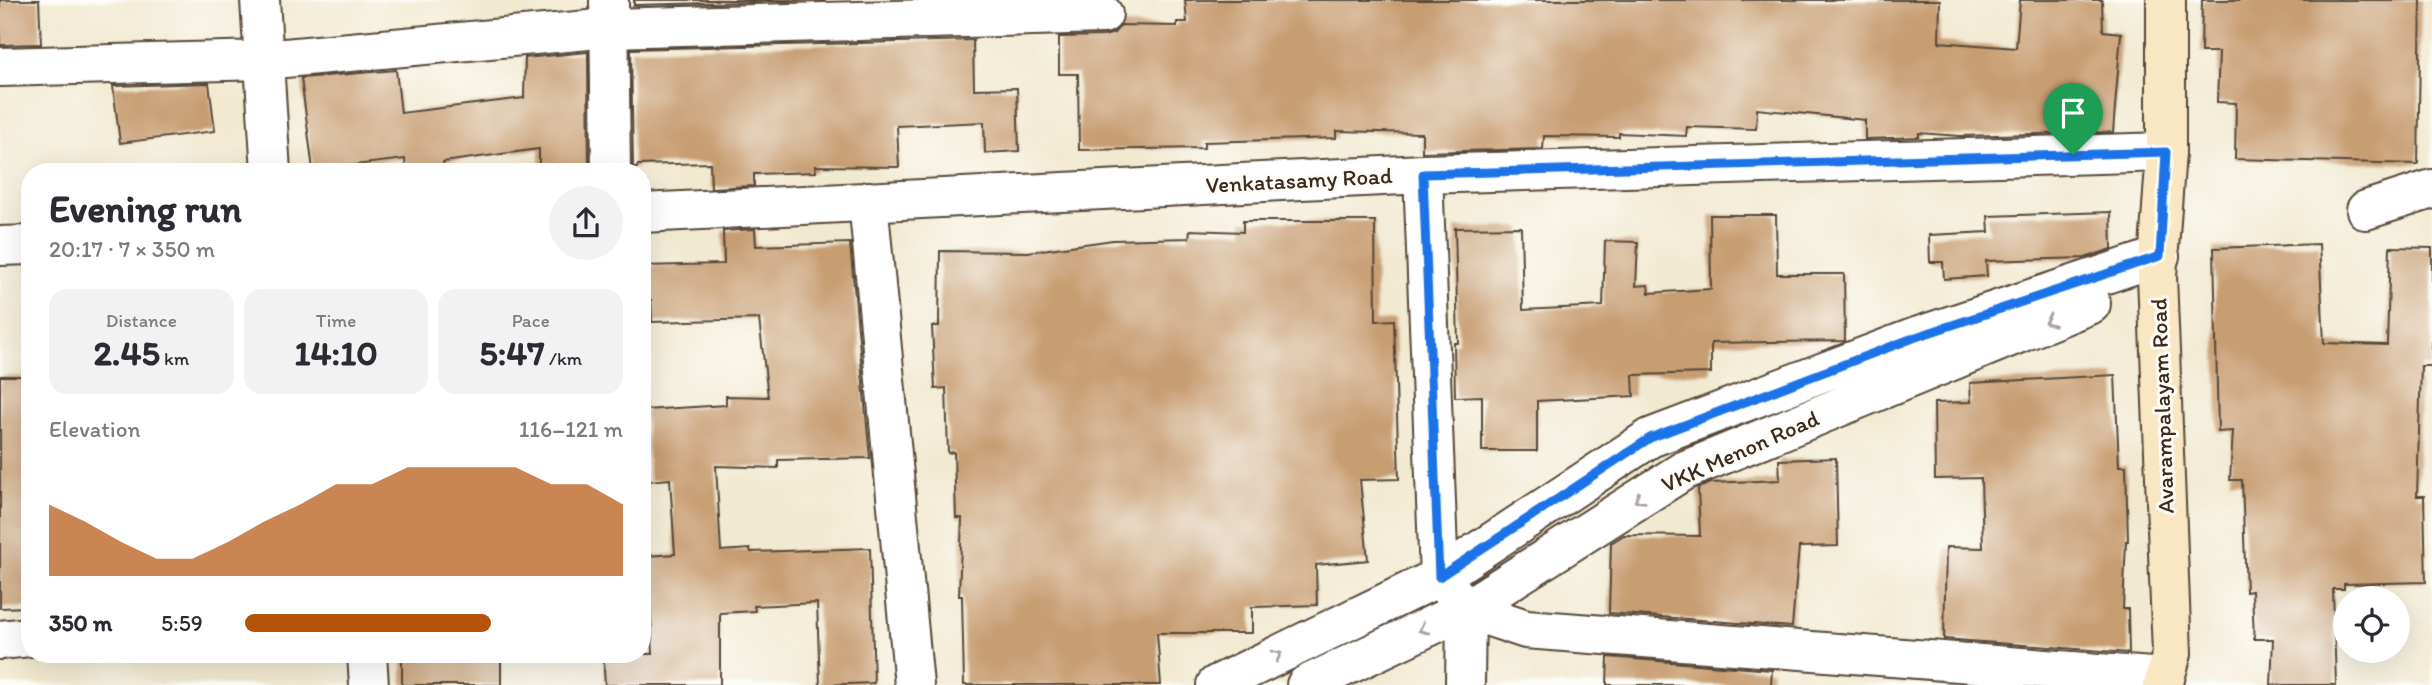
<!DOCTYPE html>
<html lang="en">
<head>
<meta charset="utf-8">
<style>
	body { margin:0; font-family:Itim,sans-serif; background:#f2f2f3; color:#2b2b33; height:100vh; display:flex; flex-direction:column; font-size:26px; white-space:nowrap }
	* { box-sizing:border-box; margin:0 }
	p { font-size:23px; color:#7c7c81 }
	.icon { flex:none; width:38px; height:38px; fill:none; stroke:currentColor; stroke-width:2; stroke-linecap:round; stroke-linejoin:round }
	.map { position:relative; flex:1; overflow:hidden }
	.panel { position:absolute; left:21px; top:163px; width:630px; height:500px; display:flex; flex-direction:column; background:#fff; border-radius:28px; box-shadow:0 7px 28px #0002 }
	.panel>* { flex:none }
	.fabs { position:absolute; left:2333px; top:586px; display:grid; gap:14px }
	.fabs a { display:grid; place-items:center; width:77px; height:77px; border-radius:50%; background:#fff; box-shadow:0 7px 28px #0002; font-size:35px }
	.pin { position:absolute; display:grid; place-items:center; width:60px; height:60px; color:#fff; margin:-72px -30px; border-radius:50% 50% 50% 0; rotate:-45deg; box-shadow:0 0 7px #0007 }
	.pin .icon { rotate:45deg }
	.round { display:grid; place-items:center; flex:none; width:74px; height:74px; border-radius:37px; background:#f2f2f3 }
	.head { display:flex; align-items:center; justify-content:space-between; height:119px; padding:0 28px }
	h1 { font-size:38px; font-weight:700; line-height:52px }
	.stats { display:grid; grid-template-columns:repeat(3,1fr); gap:10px; height:119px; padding:7px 28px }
	.stats div { display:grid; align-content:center; border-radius:18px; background:#f2f2f3; text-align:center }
	.stats b { font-size:35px; font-weight:700 }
	.stats small { font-size:19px; font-weight:400 }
	.stats p { font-size:19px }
	.chart { height:196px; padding:14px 28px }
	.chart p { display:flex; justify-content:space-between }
	.chart svg { width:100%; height:126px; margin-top:7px; fill:#b45309; opacity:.7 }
	ul { padding:0 28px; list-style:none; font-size:23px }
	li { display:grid; grid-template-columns:112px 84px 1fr; align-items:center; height:52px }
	li i { height:18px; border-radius:9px; background:#b45309 }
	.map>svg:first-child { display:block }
	.building { fill:#c79d72 }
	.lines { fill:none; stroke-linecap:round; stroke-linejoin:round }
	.minor-casing { stroke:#564739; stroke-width:42 }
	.tertiary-casing { stroke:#564739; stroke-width:42 }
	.secondary-casing { stroke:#564739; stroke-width:42 }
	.minor { stroke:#fff; stroke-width:38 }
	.tertiary { stroke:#fff; stroke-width:38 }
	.secondary { stroke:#f9e7c3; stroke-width:38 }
	.oneway { stroke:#a79f9a }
	.route-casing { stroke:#fff; stroke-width:14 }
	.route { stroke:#1a73e8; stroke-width:9 }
	.labels { text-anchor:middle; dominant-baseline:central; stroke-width:6; stroke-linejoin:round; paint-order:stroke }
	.street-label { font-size:23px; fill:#3b2a1e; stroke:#fdfcf7 }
</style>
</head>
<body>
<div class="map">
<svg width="2432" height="685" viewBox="0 0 2432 685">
	<rect width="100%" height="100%" fill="#fdfcf7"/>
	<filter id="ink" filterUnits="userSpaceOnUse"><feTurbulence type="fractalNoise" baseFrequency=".0143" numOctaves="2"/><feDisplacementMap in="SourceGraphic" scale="14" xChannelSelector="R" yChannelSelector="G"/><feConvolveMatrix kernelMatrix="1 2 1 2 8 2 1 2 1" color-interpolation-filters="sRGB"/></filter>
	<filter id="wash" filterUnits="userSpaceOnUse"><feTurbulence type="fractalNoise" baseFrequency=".00686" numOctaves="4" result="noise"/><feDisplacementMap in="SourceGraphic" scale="28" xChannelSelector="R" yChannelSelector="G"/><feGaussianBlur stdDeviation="1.57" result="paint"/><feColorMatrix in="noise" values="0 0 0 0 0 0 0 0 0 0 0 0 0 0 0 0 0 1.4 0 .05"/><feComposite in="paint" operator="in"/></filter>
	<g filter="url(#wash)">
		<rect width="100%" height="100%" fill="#f2e9d1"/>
		<g id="blocks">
			<path class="building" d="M0 0H39L41 44 0 45Z
				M634 0H825L634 5Z
				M1185 0H1940L1939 42 2016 48 2020 0H2102L2103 31 2121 33 2113 132 1960 136 1919 133V137L1865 139V120L1757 109 1756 129 1687 127 1686 136 1619 133V137L1544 136 1543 149 1422 152V133L1336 131V138L1204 142V148L1079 150 1078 74H1059V37L1104 36 1114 33 1121 25 1177 26V22H1187Z
				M2202 0H2421L2418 164 2235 159 2236 103 2217 102 2219 52H2201Z
				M973 40 974 89 1017 88 1019 151 985 153 984 122 897 126 899 167 815 166 816 172 754 174V186L711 188 710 163 638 165 637 168H633L631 49Z
				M588 52 589 172H565V166L539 167V149L443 162 444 172H406L405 159 313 170 301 78 396 70 401 113 524 98 525 58Z
				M209 83 215 131 120 143 113 86Z
				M2111 212 2112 249 2085 258 1986 261 1987 276 1944 279 1943 262H1930L1929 235 1989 232 1988 216Z
				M1710 215H1776L1777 274H1844L1845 341 1711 343V373L1633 375 1634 396 1537 401V451H1482V396L1455 397 1454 343H1458L1455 228 1521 227 1523 310 1603 306 1605 241 1638 242 1636 286 1648 285 1649 293 1711 289Z
				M1243 221H1375L1376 321 1394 320 1399 479 1360 480 1368 560 1316 565 1317 605 1252 607V633H1157L1161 685H964L962 596H959L962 518H956L954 452 948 453 946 388 935 389 932 326H939L940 251 1028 252 1113 240 1189 238 1190 230 1243 232Z
				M755 229 756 246 850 243 870 458 778 460V468L716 466 721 551 750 549 751 552 870 548 874 683 820 685 817 603 754 606 755 611 720 613V685H605L603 654H653L647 556 675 554 670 479 649 481 645 410 726 405V396L768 397 759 319 652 322 651 300H642V266L724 264 723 231Z
				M2319 244 2324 343 2387 345 2390 247 2432 248V366H2421L2417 496H2424L2426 582 2344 584V589H2333L2336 685H2271L2273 639H2254L2252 591 2246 592 2242 480H2230L2233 431 2218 432 2214 248Z
				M2115 375 2119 466H2126L2128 541H2126L2123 609H2128L2129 653 1944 639 1946 547 1983 548 1981 478 1935 479 1934 403 1971 402 1970 383Z
				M0 376H30V607L0 608Z
				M1836 458 1838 546 1799 547 1792 627 1609 613 1611 543 1624 535 1700 536 1698 488 1711 483 1780 480 1779 460Z
				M402 654H501V685H402Z
				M1608 657 1772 670 1771 685H1607Z"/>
		</g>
	</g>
	<g filter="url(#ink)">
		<use href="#blocks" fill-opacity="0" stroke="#564739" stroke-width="2"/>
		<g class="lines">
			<g class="minor-casing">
				<path id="minor" d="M260 0 271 172
					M609 0 611 172
					M0 67 263 60 610 28 1103 14
					M1423 174 1439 577 1458 599
					M868 201 914 685
					M642 213 1423 174 2166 152
					M0 246 30 245
					M0 640 30 637
					M367 654 369 685
					M1465 685 1466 609 1526 629 2165 678"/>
			</g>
			<g class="tertiary-casing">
				<path id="tertiary" d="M2366 210 2432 189
					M1216 685 1439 577 1650 438 1916 337 2160 256
					M1306 685 1466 609 1683 471 2091 304"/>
			</g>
			<g class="secondary-casing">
				<path id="secondary" d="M2163 685 2172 653 2157 276 2166 152V0"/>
			</g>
			<use href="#minor" class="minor"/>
			<use href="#tertiary" class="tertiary"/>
			<use href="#secondary" class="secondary"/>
		</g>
		<defs><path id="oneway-chevron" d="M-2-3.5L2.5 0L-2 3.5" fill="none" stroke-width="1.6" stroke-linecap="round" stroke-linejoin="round" transform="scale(1.75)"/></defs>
		<g class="oneway">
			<use href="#oneway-chevron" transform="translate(2049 321) rotate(158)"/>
			<use href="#oneway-chevron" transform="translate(1639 499) rotate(148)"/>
			<use href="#oneway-chevron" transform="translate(1423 629) rotate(155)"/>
			<use href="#oneway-chevron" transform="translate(1277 655) rotate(-26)"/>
		</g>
	</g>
	<g class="lines" filter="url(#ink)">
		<g class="route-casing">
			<path id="route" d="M2166 152 2160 256 1916 337 1650 438 1439 577 1423 174Z"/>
		</g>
		<use href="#route" class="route"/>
	</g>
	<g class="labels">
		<g class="street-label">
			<text transform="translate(1299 180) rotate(-3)">Venkatasamy Road</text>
			<text transform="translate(2162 406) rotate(-92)">Avarampalayam Road</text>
			<text transform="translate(1740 451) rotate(-24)">VKK Menon Road</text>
		</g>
	</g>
</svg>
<div class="fabs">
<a><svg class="icon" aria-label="locate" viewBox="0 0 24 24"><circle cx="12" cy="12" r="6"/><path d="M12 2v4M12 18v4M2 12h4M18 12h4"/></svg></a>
</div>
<div class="pin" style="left:2073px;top:155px;background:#1e9e55"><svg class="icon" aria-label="arrive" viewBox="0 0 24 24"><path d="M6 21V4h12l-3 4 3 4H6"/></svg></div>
<section class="panel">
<div class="head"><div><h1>Evening run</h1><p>20:17 · 7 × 350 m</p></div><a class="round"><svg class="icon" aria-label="share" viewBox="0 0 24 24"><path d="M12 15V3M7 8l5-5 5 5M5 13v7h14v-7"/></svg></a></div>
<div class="stats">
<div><p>Distance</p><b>2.45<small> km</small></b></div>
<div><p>Time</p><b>14:10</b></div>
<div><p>Pace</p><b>5:47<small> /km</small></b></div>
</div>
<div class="chart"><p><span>Elevation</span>116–121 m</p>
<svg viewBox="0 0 160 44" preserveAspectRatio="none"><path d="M0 44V19L10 25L20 32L30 38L40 38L50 32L60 25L70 19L80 12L90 12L100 6L110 6L120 6L130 6L140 12L150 12L160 19V44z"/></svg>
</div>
<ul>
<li><b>350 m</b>5:59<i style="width:65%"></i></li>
</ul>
</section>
</div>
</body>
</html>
